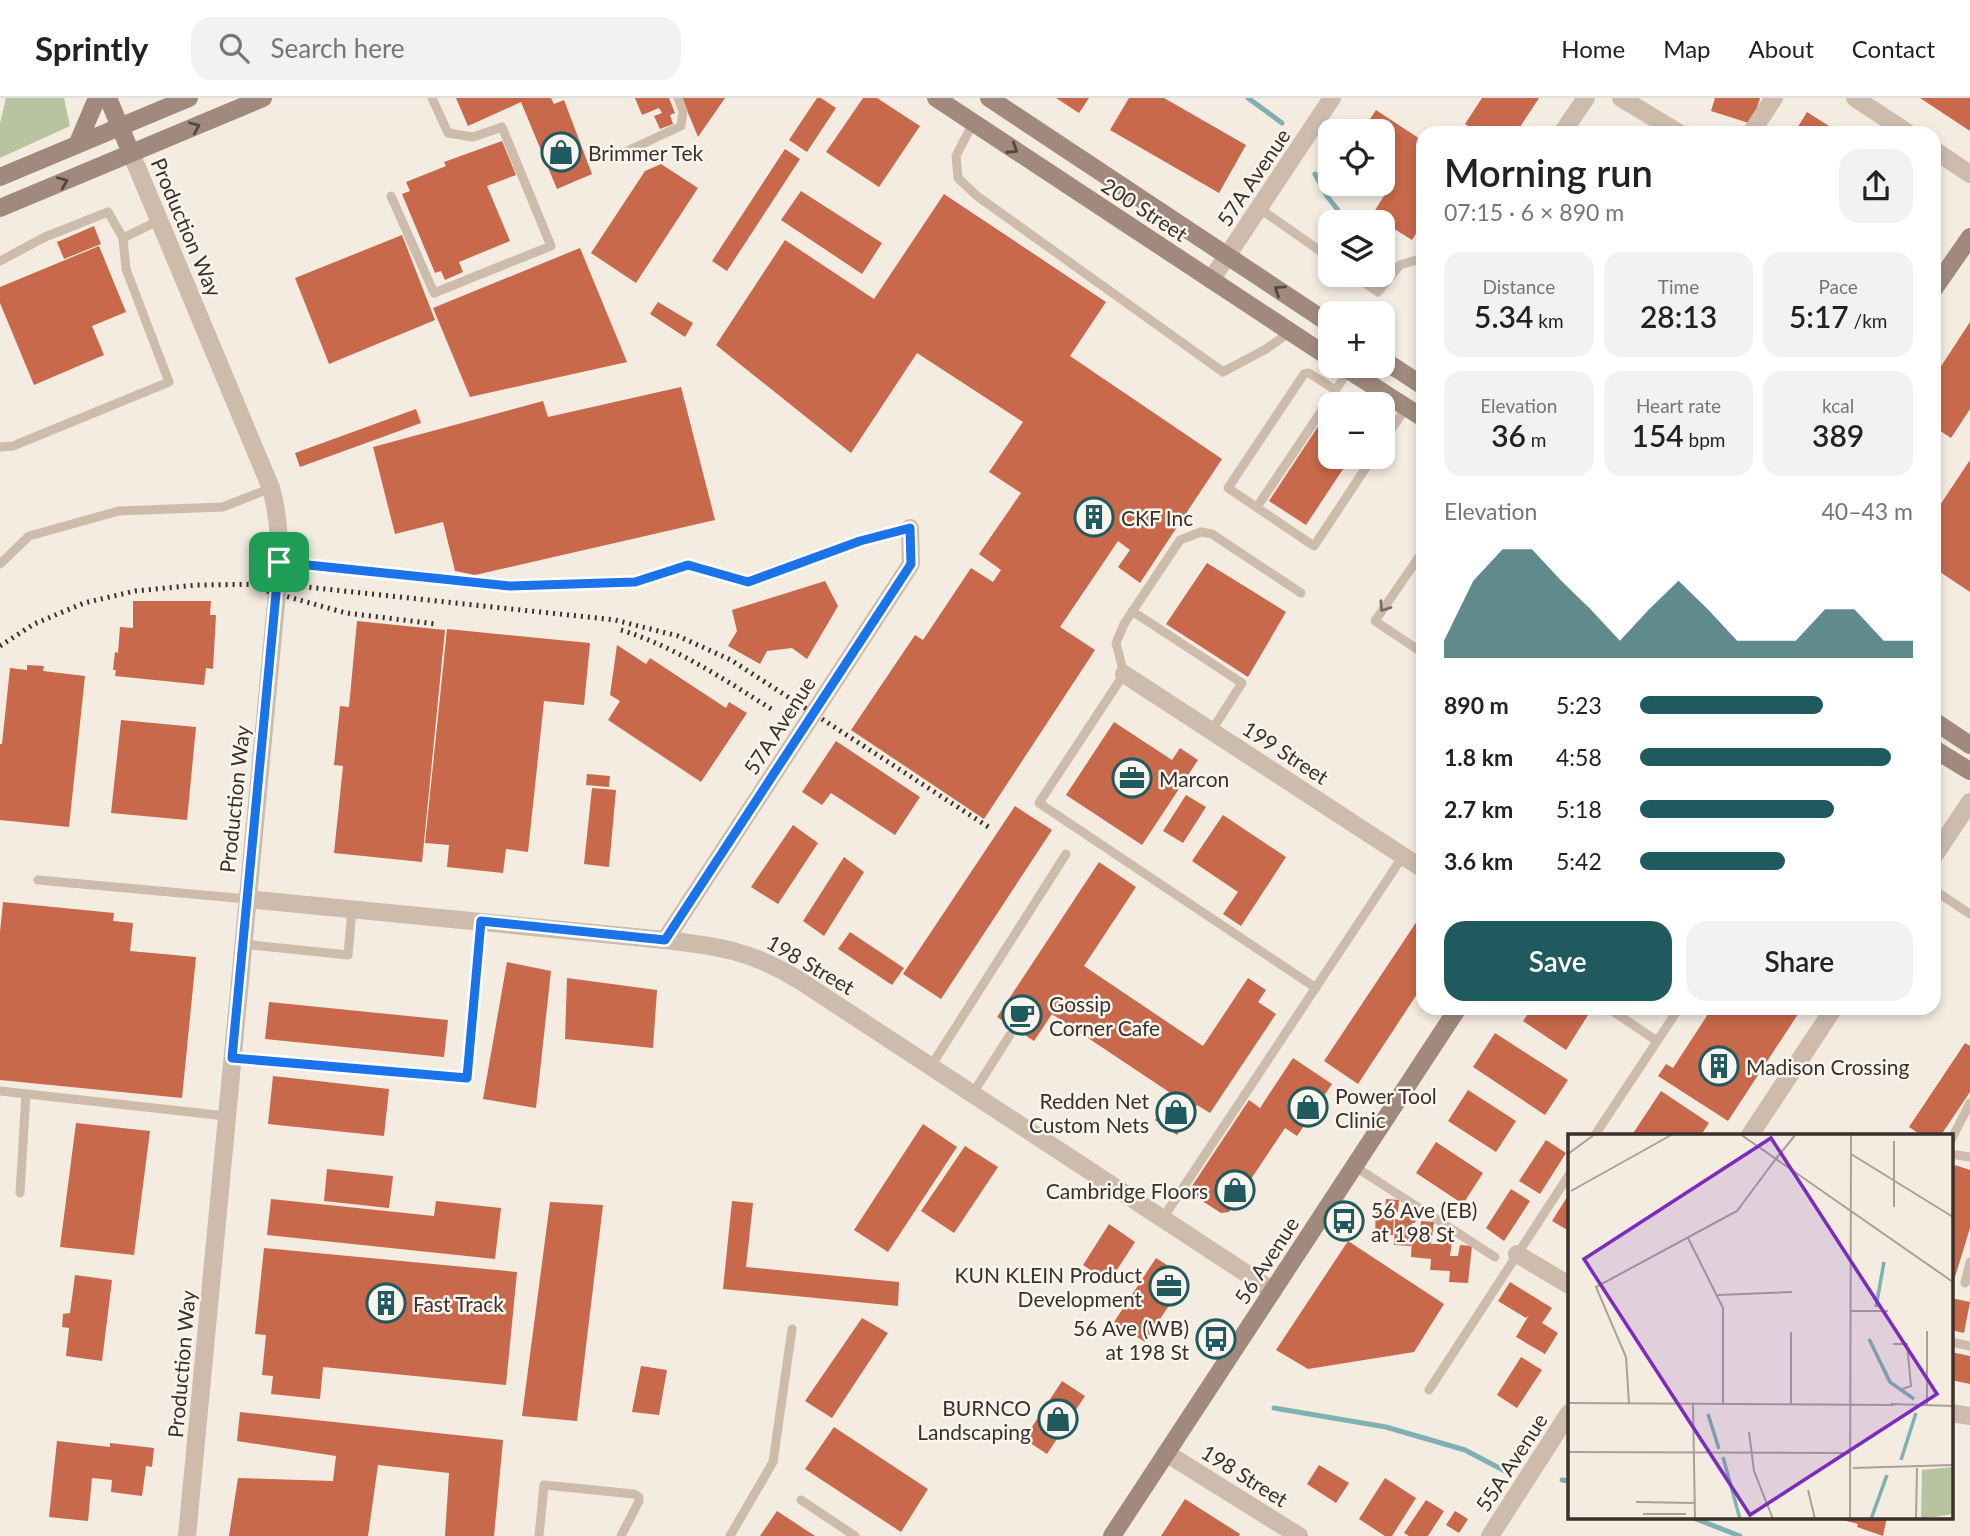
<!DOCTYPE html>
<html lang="en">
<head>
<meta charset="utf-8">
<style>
	body { margin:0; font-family:Lato,sans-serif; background:#f2f2f2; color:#222; height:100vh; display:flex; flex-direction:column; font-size:26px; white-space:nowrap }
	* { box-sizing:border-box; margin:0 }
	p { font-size:23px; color:#767676 }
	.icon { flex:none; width:38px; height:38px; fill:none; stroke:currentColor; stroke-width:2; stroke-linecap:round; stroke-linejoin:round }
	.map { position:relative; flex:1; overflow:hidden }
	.sheet { position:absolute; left:1416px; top:28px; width:525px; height:889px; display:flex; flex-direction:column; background:#fff; border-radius:21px; box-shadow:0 4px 10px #0003 }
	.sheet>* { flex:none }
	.controls { position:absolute; left:1318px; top:21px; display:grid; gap:14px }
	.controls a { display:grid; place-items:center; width:77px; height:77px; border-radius:14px; background:#fff; box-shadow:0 4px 10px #0003; font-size:35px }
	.pin { position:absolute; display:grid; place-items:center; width:60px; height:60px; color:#fff; margin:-30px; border-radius:14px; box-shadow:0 4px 10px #0006 }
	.round { display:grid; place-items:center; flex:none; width:74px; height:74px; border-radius:21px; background:#f2f2f2 }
	.headline { display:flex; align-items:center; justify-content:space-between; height:119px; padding:0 28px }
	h1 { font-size:38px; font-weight:600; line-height:52px }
	.stats { display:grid; grid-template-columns:repeat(3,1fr); gap:10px; height:119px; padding:7px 28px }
	.stats div { display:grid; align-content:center; border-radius:18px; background:#f2f2f2; text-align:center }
	.stats b { font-size:30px; font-weight:600 }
	.stats small { font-size:19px; font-weight:400 }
	.stats p { font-size:19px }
	.chart { height:196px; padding:14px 28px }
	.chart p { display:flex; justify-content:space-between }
	.chart svg { width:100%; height:126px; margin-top:7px; fill:#1f5a5e; opacity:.7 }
	.button { display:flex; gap:14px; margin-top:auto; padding:14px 28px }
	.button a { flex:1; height:80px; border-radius:21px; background:#1f5a5e; color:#fff; font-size:28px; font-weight:600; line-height:80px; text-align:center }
	.button a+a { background:#f2f2f2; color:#222 }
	ul { padding:0 28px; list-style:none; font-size:23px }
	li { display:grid; grid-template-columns:112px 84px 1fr; align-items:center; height:52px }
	li i { height:18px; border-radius:9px; background:#1f5a5e }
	header { display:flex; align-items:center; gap:42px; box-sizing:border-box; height:98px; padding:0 35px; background:#fff; border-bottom:2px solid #e0e0e0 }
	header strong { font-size:33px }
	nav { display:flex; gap:38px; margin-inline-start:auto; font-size:24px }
	.search { width:490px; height:63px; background:#f2f2f2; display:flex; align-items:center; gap:18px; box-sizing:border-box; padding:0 24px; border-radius:21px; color:#767676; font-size:26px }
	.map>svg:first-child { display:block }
	.green { fill:#b8c4a0 }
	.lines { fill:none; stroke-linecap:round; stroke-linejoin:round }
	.stream { stroke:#7fb0b2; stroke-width:5 }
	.building { fill:#c8694b }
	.service { stroke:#cdbbac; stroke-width:9 }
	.minor { stroke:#cdbbac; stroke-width:18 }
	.tertiary { stroke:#cdbbac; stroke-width:18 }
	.secondary { stroke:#a18a7d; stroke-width:18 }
	.rail { stroke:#3b302b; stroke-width:5; stroke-dasharray:2 5; stroke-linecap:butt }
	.oneway { stroke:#544640 }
	.oneway2 { stroke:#7d6f65 }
	.route-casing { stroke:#fff; stroke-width:14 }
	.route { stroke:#1a73e8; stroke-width:9 }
	.labels { text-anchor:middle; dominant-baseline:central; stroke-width:5; stroke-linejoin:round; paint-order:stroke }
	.poi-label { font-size:21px; fill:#3b302b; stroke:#fbf5ee; text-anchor:start }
	.street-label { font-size:21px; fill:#3b302b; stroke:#fbf5ee }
	.inset-river { fill:none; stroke:#7fb0b2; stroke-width:3.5 }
	.inset-road { fill:none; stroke:#aaa098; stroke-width:2 }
	.view { fill:#7b2cbf; fill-opacity:0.15; stroke:#7b2cbf; stroke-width:3.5 }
	.inset-edge { fill:none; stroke:#3b302b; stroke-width:3.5 }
</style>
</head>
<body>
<header>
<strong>Sprintly</strong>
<div class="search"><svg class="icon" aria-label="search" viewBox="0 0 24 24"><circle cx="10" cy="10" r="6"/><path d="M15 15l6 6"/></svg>Search here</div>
<nav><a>Home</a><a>Map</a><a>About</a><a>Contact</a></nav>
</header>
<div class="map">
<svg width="1970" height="1438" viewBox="0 0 1970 1438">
	<rect width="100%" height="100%" fill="#f4ebe1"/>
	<path class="green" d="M6 0H64L70 28 0 60V25Z"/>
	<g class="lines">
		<path class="stream" d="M1248 0 1282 25
			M1315 76 1327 98 1347 124
			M1274 1310 1386 1329 1465 1352 1505 1373
			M1562 1382 1569 1383
			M1691 1419 1740 1438"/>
	</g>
	<path class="building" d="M456 0H551L554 6 564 2 592 76 557 91 521 4 468 28Z
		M635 0H669L675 15 670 17 673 26 660 31 654 18 662 15 659 10 642 17Z
		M682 0H725L698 39Z
		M817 0H821L836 10 807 54 789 42Z
		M863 0H877L920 28 879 89 826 54Z
		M1056 0H1089L1079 15Z
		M1129 0H1164L1246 47 1219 95 1110 32Z
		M1482 0H1539L1516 35H1478L1465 26Z
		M1715 0H1760L1752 26 1711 13Z
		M1920 0H1970V33Z
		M1376 12 1423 43V125L1412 142 1372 117 1394 82 1382 74V33H1362Z
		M1807 14 1840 35H1794Z
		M502 43 516 77 487 88 510 143 459 164 463 174 445 182 441 173 435 175 402 96 410 93 406 84 446 68 444 64Z
		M785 51 800 61 727 173 712 163Z
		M661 66 698 90 636 185 591 155 645 73Z
		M801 93 882 145 862 176 781 122Z
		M944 96 1106 204 1070 258 1222 361 1140 485 1118 469 1130 452 1118 443 1060 529 1095 552 984 721 851 632 915 537 923 542 971 470 993 484 1001 472 979 456 1021 395 989 374 1023 324 917 255 851 355 716 247 785 142 874 201Z
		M94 128 101 146 64 161 57 144Z
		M402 137 435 222 329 266 295 180Z
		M99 148 126 214 92 228 104 257 34 287 0 205V189Z
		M580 150 627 264 470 299 433 210Z
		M658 204 693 225 685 239 650 216Z
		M1970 224V311L1951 340 1934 329V279Z
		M681 289 715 422 475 477 455 473 443 424 395 436 373 349 543 303 548 319Z
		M416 311 421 325 300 369 295 355Z
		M1319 327 1330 334V359H1351L1306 427 1269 403Z
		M1970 362V494L1934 470V416Z
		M1207 465 1286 514 1248 579 1166 526Z
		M825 483 838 508 807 561 792 550 767 553 760 566 728 548 737 533 732 512Z
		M133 503H211L210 517H216L213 571 206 570 204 587 115 578 116 572H113L115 554 118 555 120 529 133 530Z
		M357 523 445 532 422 764 334 755 343 668 334 667 340 608 349 609Z
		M447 531 590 545 584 607 544 603 528 754 506 751 503 775 447 769 449 747 425 745Z
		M617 547 646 566 650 560 726 610 729 604 747 615 701 684 608 622 620 603 610 597Z
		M27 567 44 568 43 573 85 578 69 729 0 722V646H2L10 570 27 572Z
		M121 622 196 629 187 722 111 715Z
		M1114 624 1172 662 1180 650 1198 662 1142 747 1066 697Z
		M836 643 920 699 895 737 831 695 822 707 802 694Z
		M587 676 610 678 609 689 586 687Z
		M592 690 616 692 609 769 584 766Z
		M1186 697 1206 709 1183 745 1163 733Z
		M1015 708 1052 732 941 901 903 876Z
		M1223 717 1286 759 1241 828 1223 816 1238 794 1192 763Z
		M793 727 818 745 778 806 751 789Z
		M844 759 864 774 824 838 803 823Z
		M1099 764 1136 789 1084 868 1203 948 1248 880 1266 892 1258 904 1276 916 1210 1015 1197 1007 1177 1037 1155 1022 1172 996 1052 916 1034 943 997 919Z
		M3 804 114 815 113 823 133 825 130 853 196 859 182 1000 0 982V834Z
		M1423 814V887L1358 986 1324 963Z
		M850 834 904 870 892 887 838 851Z
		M507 864 551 873 536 1010 483 1001Z
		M567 880 657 892 653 950 565 941Z
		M269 904 448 922 444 959 265 941Z
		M1532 910H1578L1588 917 1566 952 1523 923Z
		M1712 910H1802L1728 1023 1658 978 1666 966 1673 970Z
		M1495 935 1568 982 1545 1017 1473 969Z
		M1965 945 1970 948V994L1941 1037H1921L1909 1029Z
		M1293 960 1332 986 1297 1038 1285 1030 1229 1114 1221 1115 1188 1094 1249 1002 1260 1010Z
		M273 978 389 991 384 1038 268 1026Z
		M1468 992 1516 1023 1496 1054 1448 1023Z
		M1661 993 1709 1025 1701 1037H1632Z
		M76 1025 150 1033 134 1157 60 1149Z
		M923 1026 957 1049 888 1154 854 1132Z
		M1546 1042 1566 1055 1540 1096 1519 1083Z
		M1436 1044 1483 1075 1463 1106 1416 1075Z
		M965 1048 998 1069 954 1135 921 1113Z
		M1955 1067 1970 1072V1130L1955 1179 1951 1178V1070L1954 1071Z
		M327 1071 393 1078 389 1110 324 1103Z
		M1511 1091 1530 1103 1504 1143 1486 1130Z
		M1569 1096V1133L1552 1123Z
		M271 1101 434 1118 436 1103 501 1110 495 1161 267 1137Z
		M1386 1101 1399 1102 1398 1114H1394L1393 1137 1375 1136 1376 1110 1385 1111Z
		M732 1103 753 1105 746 1169 899 1184 898 1208 723 1191Z
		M550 1104 603 1107 577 1323 522 1318Z
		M1404 1112 1417 1113 1415 1125H1412L1411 1133H1420L1421 1123 1434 1124 1431 1146H1439L1440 1135 1453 1136 1450 1158H1458L1460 1147 1472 1148 1468 1185 1449 1184 1450 1173 1430 1172 1431 1161 1411 1159 1412 1138 1411 1148 1394 1147 1395 1121 1403 1122Z
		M1109 1126 1135 1144 1109 1184 1083 1167Z
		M1348 1143 1444 1206 1414 1254 1308 1271 1276 1252Z
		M264 1150 517 1174 506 1287 323 1269 320 1301 271 1296 273 1278 262 1277 266 1237 255 1236Z
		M1156 1160 1187 1180 1145 1244 1114 1224Z
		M75 1177 112 1182 102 1263 66 1258 69 1230 62 1229 63 1216 70 1215Z
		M1510 1184 1552 1210 1542 1225 1558 1235 1545 1256 1516 1239 1529 1217 1526 1220 1498 1203Z
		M1951 1200 1970 1204 1964 1235 1951 1232Z
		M862 1220 888 1235 832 1320 805 1303Z
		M1951 1254 1970 1258V1286L1951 1282Z
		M1521 1259 1542 1272 1517 1310 1497 1297Z
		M641 1268 667 1272 659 1317 632 1314Z
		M1062 1283 1085 1298 1047 1356 1024 1341Z
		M240 1314 503 1342 494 1438H445L449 1375 378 1367 368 1438H229L238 1380 333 1383 336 1358 237 1343Z
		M834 1329 928 1391 901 1434 805 1371Z
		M57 1343 110 1349V1345L154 1350 152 1369 146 1368 142 1398 111 1394 112 1382 92 1380 88 1423 49 1419Z
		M1319 1367 1349 1385 1336 1405 1307 1386Z
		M1385 1380 1416 1400 1392 1438H1385L1359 1421Z
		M1185 1401 1240 1436 1239 1438H1161Z
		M1426 1402 1444 1413 1428 1438H1409L1404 1435Z
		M777 1413 815 1438H760Z
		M1455 1413 1468 1421 1459 1435 1446 1427Z
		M1831 1419H1887L1883 1438 1857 1429 1858 1426Z"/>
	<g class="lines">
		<path class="service" d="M973 25 956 58 958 80 977 98 1223 274 1266 251 1290 234
			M625 54 681 28 683 13 678 0
			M391 98 434 195 551 148 502 29 473 39 448 35 432 0
			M1259 110 1330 160
			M0 163 45 139 108 114 123 140
			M1353 177 1378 194 1400 167 1423 160
			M1335 292 1309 275 1304 276 1228 390 1314 448 1373 359
			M1382 345 1406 310
			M0 349 13 348 169 284 126 171 123 140 160 122
			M1257 409 1349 272
			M1423 453 1375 523 1423 555
			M279 464 510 488 635 484 689 467 748 484 860 443 910 430
			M0 466 29 438 119 413 223 409 271 390
			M1301 495 1212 436 1201 434 1180 442 1124 526 1116 545 1124 576 1039 705 1316 890
			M1132 513 1242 585 1212 632
			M38 782 247 801
			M1934 792 1970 816
			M243 846 348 857 352 811
			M1608 910 1657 943
			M232 960 467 980 481 823
			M931 968 1066 756
			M0 993 226 1018
			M973 995 1010 937
			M1595 1037 1679 910
			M1951 1042 1970 1005
			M1951 1056 1970 1059
			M1354 1068 1495 1159
			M20 1095 26 996
			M1163 1120 1403 758
			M1965 1185 1970 1164
			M1951 1244 1970 1248
			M1429 1292 1569 1077
			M801 1402 855 1438
			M539 1438 544 1387 634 1396 639 1399V1403L621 1438
			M730 1438 773 1364 792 1231"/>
		<path class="minor" d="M1621 0 1679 35
			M1855 0 1908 35
			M1562 35 1586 0
			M1751 35 1774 0
			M1934 52 1970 76
			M1211 182 1332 0
			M1124 576 1423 771
			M665 842 911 466 910 430
			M1517 1156 1569 1187
			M1951 1315 1970 1318"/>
		<path class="tertiary" d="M131 55 271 390C281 426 280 459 277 495L187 1438
			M1934 758 1970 704
			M247 801 665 842C718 848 752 853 799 882L1273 1193
			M1750 1037 1834 910
			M1166 1355 1299 1438
			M1490 1438 1569 1315"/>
		<path class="secondary" d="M108 0 131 55
			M936 0 1330 260
			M989 0 1330 226
			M77 47 97 0
			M0 79 189 0
			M0 110 263 0
			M1934 191 1970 139
			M1382 261 1423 288
			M1342 268 1423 320
			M1934 623 1970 647
			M1934 651 1970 673
			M1112 1438 1458 910"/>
		<path class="rail" d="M267 493 346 515 436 526
			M621 532C676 549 725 582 773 612
			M0 548 34 526 84 505 135 493 197 487 278 486 615 522 678 538 731 562 990 730"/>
	</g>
	<defs><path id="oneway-chevron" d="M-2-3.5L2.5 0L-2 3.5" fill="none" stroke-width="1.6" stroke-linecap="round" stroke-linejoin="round" transform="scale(1.75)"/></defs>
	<g class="oneway">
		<use href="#oneway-chevron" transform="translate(195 29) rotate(-23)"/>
		<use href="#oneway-chevron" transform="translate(1013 51) rotate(33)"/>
		<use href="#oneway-chevron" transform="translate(63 84) rotate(-23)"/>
		<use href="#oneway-chevron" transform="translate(1279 192) rotate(-146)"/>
	</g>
	<use class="oneway2" href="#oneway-chevron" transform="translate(1384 509) rotate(124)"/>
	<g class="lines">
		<g class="route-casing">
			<path id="route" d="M910 430 911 466 665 842 481 823 467 980 232 960 279 464 510 488 635 484 688 467 748 484 860 443Z"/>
		</g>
		<use href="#route" class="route"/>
	</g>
	<defs>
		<g id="shop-ring" transform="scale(2.0125)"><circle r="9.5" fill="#fbf5ee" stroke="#1f5a5e" stroke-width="1.5"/><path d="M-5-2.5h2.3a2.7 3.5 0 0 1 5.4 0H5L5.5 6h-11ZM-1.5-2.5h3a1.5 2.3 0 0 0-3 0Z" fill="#1f5a5e"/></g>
		<g id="building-ring" transform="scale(2.0125)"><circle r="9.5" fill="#fbf5ee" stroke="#1f5a5e" stroke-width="1.5"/><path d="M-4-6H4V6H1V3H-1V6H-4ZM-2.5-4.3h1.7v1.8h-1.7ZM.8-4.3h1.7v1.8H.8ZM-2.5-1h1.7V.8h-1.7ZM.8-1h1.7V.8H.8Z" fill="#1f5a5e"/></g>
		<g id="office-ring" transform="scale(2.0125)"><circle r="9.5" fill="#fbf5ee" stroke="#1f5a5e" stroke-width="1.5"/><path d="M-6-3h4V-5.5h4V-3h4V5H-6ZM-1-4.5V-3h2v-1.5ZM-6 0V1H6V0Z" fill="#1f5a5e"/></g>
		<g id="cafe-ring" transform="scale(2.0125)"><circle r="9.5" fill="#fbf5ee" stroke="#1f5a5e" stroke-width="1.5"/><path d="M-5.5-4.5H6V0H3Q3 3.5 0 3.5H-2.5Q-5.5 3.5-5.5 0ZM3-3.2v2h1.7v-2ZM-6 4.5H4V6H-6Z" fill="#1f5a5e"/></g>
		<g id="bus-ring" transform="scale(2.0125)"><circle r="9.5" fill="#fbf5ee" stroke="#1f5a5e" stroke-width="1.5"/><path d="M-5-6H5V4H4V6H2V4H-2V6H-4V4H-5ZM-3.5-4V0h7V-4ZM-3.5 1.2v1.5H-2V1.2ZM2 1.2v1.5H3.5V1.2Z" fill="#1f5a5e"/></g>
	</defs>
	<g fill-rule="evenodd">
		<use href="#shop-ring" x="561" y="54"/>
		<use href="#building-ring" x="1094" y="419"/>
		<use href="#office-ring" x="1132" y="680"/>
		<use href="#cafe-ring" x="1022" y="917"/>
		<use href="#building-ring" x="1719" y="968"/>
		<use href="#shop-ring" x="1308" y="1009"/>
		<use href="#shop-ring" x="1176" y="1014"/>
		<use href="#shop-ring" x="1235" y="1092"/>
		<use href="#bus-ring" x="1344" y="1123"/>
		<use href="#office-ring" x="1169" y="1188"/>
		<use href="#building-ring" x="386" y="1205"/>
		<use href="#bus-ring" x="1216" y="1241"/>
		<use href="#shop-ring" x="1058" y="1321"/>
	</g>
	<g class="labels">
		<g class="poi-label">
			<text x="588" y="54">Brimmer Tek</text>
			<text x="1121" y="419">CKF Inc</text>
			<text x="1159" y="680">Marcon</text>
			<text x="1049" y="905">Gossip<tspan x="1049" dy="24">Corner Cafe</tspan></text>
			<text x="1746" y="968">Madison Crossing</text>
			<text x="1335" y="997">Power Tool<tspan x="1335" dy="24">Clinic</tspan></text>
			<text x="1149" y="1002" text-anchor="end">Redden Net<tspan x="1149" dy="24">Custom Nets</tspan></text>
			<text x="1208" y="1092" text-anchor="end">Cambridge Floors</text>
			<text x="1371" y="1111">56 Ave (EB)<tspan x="1371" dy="24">at 198 St</tspan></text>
			<text x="1142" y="1176" text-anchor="end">KUN KLEIN Product<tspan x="1142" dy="24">Development</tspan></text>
			<text x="413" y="1205">Fast Track</text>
			<text x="1189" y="1229" text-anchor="end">56 Ave (WB)<tspan x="1189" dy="24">at 198 St</tspan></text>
			<text x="1031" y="1309" text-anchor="end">BURNCO<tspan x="1031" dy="24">Landscaping</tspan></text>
		</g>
		<g class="street-label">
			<text transform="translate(1253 79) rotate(-56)">57A Avenue</text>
			<text transform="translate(1145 111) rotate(33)">200 Street</text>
			<text transform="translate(187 129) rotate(67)">Production Way</text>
			<text transform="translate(779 627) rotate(-57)">57A Avenue</text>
			<text transform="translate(1286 654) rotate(33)">199 Street</text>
			<text transform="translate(234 701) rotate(-84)">Production Way</text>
			<text transform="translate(811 866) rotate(30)">198 Street</text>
			<text transform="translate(1266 1162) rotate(-57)">56 Avenue</text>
			<text transform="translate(181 1266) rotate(-85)">Production Way</text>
			<text transform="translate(1511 1364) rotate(-57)">55A Avenue</text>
			<text transform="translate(1245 1377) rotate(32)">198 Street</text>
		</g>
	</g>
	<g transform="translate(1568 1036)">
		<rect width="385" height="385" fill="#f4ebe1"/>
		<path d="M385 333V380L353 385 354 336Z" fill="#b8c4a0"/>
		<path class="inset-river" d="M308 173 316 128M301 205 322 248 346 265M140 280 151 315M155 323 172 385M333 326 348 279M303 385 319 341"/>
		<path class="inset-road" d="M172 0 385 148M0 20 27 0M283 20 385 83M207 26 228 0M3 57 105 0M326 73V7M120 104 155 174V269M150 161 224 158M283 177H320M325 210H339L343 252 334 255M0 269 326 271M61 269 58 223 28 153 169 77 207 26M125 270 127 385M223 270V198M323 270 385 272M359 271V197M181 298 186 337 205 385M0 318 282 319M285 334 385 331M240 356 247 385M68 368 127 369M75 380H118M282 385 283 0M348 385 349 334"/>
		<path class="view" d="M203 4 369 260 182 381 16 125Z"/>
		<rect width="385" height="385" class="inset-edge"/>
	</g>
</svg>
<div class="controls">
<a><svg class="icon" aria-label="locate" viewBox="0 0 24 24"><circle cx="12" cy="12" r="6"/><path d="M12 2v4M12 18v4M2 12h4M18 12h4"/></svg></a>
<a><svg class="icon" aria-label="layers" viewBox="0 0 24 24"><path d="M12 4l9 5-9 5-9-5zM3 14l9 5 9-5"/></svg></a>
<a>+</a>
<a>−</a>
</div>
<div class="pin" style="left:279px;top:464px;background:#1e9e55"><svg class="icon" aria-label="arrive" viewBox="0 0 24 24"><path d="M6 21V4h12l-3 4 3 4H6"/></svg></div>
<section class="sheet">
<div class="headline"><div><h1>Morning run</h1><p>07:15 · 6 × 890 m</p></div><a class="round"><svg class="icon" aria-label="share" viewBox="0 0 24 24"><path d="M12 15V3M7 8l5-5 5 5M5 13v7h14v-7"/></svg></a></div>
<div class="stats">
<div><p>Distance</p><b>5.34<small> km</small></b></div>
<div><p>Time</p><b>28:13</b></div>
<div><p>Pace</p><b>5:17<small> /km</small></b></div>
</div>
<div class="stats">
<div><p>Elevation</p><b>36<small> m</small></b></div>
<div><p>Heart rate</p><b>154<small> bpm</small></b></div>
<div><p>kcal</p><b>389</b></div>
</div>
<div class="chart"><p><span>Elevation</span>40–43 m</p>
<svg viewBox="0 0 160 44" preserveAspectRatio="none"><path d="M0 44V38L10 17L20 6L30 6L40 17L50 27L60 38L70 27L80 17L90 27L100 38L110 38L120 38L130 27L140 27L150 38L160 38V44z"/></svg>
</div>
<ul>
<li><b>890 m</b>5:23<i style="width:67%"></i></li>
<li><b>1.8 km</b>4:58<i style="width:92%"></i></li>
<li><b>2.7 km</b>5:18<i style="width:71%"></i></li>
<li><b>3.6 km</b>5:42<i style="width:53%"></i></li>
</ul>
<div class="button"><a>Save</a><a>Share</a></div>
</section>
</div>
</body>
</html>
